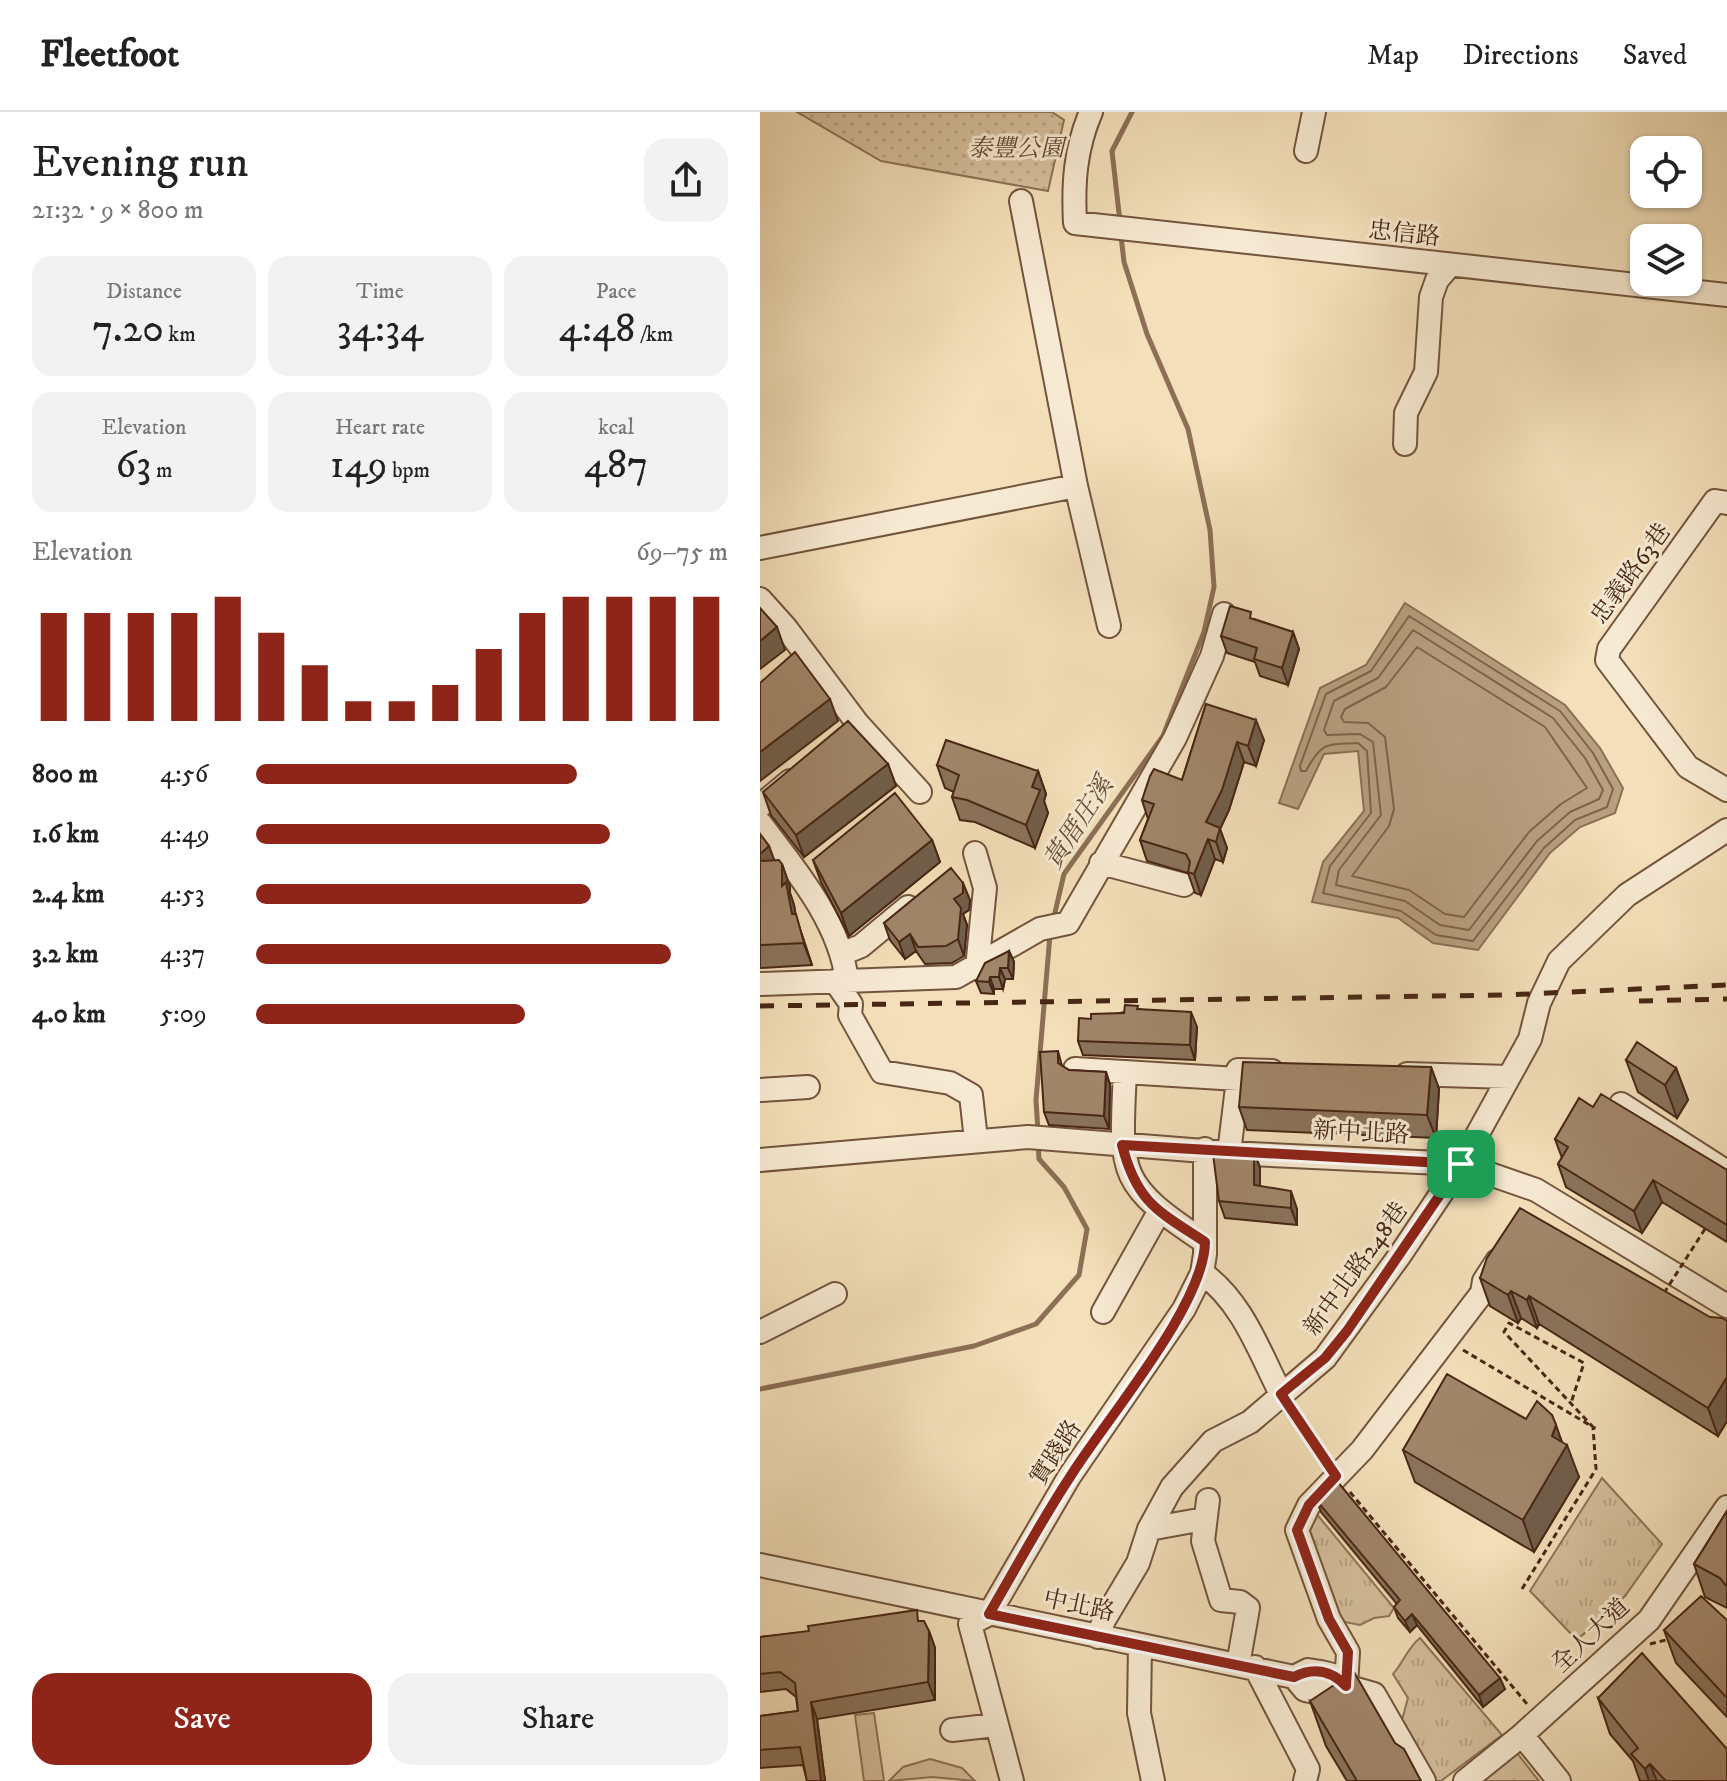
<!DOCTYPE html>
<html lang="en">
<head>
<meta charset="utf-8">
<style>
	body { margin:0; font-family:"IM FELL DW Pica","Noto Serif TC",serif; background:#f2f2f2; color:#222; height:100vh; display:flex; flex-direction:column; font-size:30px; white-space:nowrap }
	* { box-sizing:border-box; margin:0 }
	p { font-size:26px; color:#767676 }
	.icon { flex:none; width:44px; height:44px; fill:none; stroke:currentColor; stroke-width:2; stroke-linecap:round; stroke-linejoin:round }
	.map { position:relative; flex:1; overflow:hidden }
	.side { display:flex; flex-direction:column; background:#fff; width:760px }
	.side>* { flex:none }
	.buttons { position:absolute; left:870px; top:24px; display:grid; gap:16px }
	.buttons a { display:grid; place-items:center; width:72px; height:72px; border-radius:16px; background:#fff; box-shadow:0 2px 6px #0004; font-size:40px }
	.pin { position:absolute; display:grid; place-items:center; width:68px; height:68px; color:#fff; margin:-34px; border-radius:16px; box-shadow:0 4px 12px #0006 }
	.round { display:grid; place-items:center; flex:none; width:84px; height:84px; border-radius:24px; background:#f2f2f2 }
	.overview { display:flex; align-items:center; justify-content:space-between; height:136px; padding:0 32px }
	h1 { font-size:44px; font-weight:600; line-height:60px }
	.figures { display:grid; grid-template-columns:repeat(3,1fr); gap:12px; height:136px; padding:8px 32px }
	.figures div { display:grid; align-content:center; border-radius:20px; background:#f2f2f2; text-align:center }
	.figures b { font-size:40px; font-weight:600 }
	.figures small { font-size:22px; font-weight:400 }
	.figures p { font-size:22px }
	.chart { height:224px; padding:16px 32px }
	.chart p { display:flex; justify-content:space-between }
	.chart svg { width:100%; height:144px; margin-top:8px; stroke:#8f2418; stroke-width:6 }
	.cta { display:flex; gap:16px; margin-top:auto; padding:16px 32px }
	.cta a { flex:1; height:92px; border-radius:24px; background:#8f2418; color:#fff; font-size:32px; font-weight:600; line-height:92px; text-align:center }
	.cta a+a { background:#f2f2f2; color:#222 }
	ul { padding:0 32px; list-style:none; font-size:26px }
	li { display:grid; grid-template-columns:128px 96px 1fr; align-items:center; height:60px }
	li i { height:20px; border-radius:10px; background:#8f2418 }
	header { display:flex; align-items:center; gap:48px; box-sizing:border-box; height:112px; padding:0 40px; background:#fff; border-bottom:2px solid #e0e0e0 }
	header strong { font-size:38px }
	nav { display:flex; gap:44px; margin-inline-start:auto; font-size:28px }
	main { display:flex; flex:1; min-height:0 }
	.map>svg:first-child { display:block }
	.grass { fill:url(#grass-tufts); stroke:#8f7358; stroke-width:2 }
	.park { fill:url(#park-dots); stroke:#8f7358; stroke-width:2 }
	.pitch { fill:#d6c09d; stroke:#8f7358; stroke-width:2 }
	.water { fill:#b9a081; stroke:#8c6f55; stroke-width:2 }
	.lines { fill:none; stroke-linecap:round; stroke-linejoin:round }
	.shore { stroke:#80634a; stroke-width:2 }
	.stream { stroke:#8c6f55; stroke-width:5 }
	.minor-casing { stroke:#73543d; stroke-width:26 }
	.path { stroke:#482614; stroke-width:3; stroke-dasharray:6 4; stroke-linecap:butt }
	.minor { stroke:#f7ead2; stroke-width:22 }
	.rail { stroke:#482614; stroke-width:5; stroke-dasharray:14 14; stroke-linecap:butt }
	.path-bridge { stroke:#482614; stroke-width:3; stroke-dasharray:6 4; stroke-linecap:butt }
	.wall { fill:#8a735b; stroke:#482614; stroke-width:2 }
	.shaded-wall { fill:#715e4a; stroke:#482614; stroke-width:2 }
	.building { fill:#a1866a; stroke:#482614; stroke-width:2 }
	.route-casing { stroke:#fff; stroke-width:16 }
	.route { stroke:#8f2418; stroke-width:10 }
	.labels { text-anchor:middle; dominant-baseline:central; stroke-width:6; stroke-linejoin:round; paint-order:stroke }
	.park-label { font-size:24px; font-style:italic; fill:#64452f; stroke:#f7ead2 }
	.street-label { font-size:24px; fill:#482614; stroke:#f7ead2 }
	.water-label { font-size:26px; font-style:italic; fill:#6a4b35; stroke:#f7ead2 }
</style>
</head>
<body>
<header>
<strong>Fleetfoot</strong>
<nav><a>Map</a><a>Directions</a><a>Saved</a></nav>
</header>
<main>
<section class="side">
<div class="overview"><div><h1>Evening run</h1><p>21:32 · 9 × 800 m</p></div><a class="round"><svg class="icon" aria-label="share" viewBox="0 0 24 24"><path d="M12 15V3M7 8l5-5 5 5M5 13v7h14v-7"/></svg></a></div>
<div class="figures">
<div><p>Distance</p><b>7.20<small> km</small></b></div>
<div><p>Time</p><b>34:34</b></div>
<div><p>Pace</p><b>4:48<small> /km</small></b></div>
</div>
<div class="figures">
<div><p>Elevation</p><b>63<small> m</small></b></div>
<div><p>Heart rate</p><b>149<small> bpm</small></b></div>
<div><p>kcal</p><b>487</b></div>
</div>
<div class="chart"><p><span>Elevation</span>69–75 m</p>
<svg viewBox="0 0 160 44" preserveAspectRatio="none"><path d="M5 44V11M15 44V11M25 44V11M35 44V11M45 44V6M55 44V17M65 44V27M75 44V38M85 44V38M95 44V33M105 44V22M115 44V11M125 44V6M135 44V6M145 44V6M155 44V6"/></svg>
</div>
<ul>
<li><b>800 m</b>4:56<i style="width:68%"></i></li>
<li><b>1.6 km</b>4:49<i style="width:75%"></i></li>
<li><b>2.4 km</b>4:53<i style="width:71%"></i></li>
<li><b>3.2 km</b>4:37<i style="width:88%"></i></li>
<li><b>4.0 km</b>5:09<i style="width:57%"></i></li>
</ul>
<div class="cta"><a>Save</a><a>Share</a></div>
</section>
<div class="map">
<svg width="967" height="1669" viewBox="0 0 967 1669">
	<defs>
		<pattern id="grass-tufts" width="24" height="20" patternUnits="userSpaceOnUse" patternTransform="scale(2)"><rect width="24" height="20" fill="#d6c09d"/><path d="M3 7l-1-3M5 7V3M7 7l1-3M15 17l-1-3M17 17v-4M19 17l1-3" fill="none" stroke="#b9a586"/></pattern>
		<pattern id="park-dots" width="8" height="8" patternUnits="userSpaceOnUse" patternTransform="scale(2)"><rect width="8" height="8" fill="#d6c09d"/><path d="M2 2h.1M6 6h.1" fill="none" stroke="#b9a586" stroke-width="1.8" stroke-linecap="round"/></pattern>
	</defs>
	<rect width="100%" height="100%" fill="#f3dfb9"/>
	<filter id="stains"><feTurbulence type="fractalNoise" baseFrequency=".0025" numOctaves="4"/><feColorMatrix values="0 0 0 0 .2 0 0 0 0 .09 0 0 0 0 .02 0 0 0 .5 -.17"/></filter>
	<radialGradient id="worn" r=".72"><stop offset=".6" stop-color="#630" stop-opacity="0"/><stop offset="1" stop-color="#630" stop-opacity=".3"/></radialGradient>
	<path class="grass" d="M842 1366 902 1432 865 1484 817 1528 770 1479Z
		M555 1400 634 1496 629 1504 614 1506 600 1513 569 1507 537 1418Z
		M660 1526 742 1623 681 1669H676L642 1608 648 1586 633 1562C643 1551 648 1535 660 1526Z
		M757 1641 779 1669H721Z"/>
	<path class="park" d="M37 0H292L304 8 288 79 121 49Z"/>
	<path class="pitch" d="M114 1601 124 1669H104L95 1603Z
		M170 1647 202 1656 215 1669 172 1665 129 1669 143 1655Z"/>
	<path class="water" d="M645 491 805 593 840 636 863 676 855 701 820 715 790 741 718 838 673 831 638 806 552 790 563 750 604 699 598 639 564 642 538 697 519 691 560 576 606 553Z"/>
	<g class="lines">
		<path class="shore" d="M649 504 800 599 833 641 853 677 847 695 815 708 784 736 713 829 676 823 641 799 563 781 570 754 611 701 607 639 598 631C566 633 562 629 546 659H541L540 654 566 582 611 559Z
			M653 518 793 606 825 646 843 678 839 687 810 700 777 729 709 818 680 813 645 789 576 773 579 758 621 703 613 630 600 622 567 623 564 618 574 589 618 566Z
			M657 535 785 615 827 676 801 692 769 720 704 805 685 802 649 778 592 764 629 714 634 697 625 625 608 611 584 610 581 605 585 597 626 575Z"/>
		<path class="stream" d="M360 110 352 39 372 0
			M293 809 304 762 403 624 444 520 454 475 450 418 428 317 387 222 364 150 361 124
			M278 1020 276 988 290 823
			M0 1277 214 1234 276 1212 319 1163 327 1117 304 1075 279 1047 278 1030"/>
		<g class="minor-casing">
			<path id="minor" d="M331 0C315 37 313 72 315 111L967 183
				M546 39 554 0
				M261 89 316 374 349 514
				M645 332 646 301 666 260 671 185 677 168 690 153
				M967 391 955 389 849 537 847 548 928 655 967 678
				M0 436 316 374
				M0 487 26 516 98 612 160 680
				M0 694 30 669
				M0 711C35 757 80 810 87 869
				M215 741 225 776 217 856
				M341 751 424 773
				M84 841 101 834 148 795
				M75 869 91 892 90 903 122 960 190 971 211 983 216 1028
				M0 872 196 865 280 817 308 811 415 626 452 544 464 502
				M315 957 478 967V958L512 959
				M365 960C360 1062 357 1072 445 1130
				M647 962 749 965
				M0 978 48 975
				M861 992 967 1060
				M469 1041 478 967
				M0 1048 268 1025 469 1041 701 1052 776 1078 967 1194
				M442 1161C482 1189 499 1239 521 1282
				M343 1200 399 1100
				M0 1220 75 1182
				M448 1388 443 1429 461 1488 480 1490 488 1496 478 1553
				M389 1417 444 1407
				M0 1453 534 1565
				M338 1525 344 1508 378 1451 389 1417 412 1375 453 1329 490 1310 565 1246 640 1143 701 1052 749 965 770 927 779 891 799 849 867 783 967 718
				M380 1533 379 1601 393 1669
				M495 1555 548 1657 545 1669
				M534 1565 545 1578 575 1584 586 1574 588 1540 569 1507 537 1418 549 1393 602 1338 722 1181 724 1169 737 1149
				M534 1565 548 1558 561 1560 577 1564 586 1574 614 1582 664 1669
				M192 1618 236 1613
				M762 1623 799 1669
				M252 1669 210 1512 229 1502 309 1365 424 1197 442 1161 445 1142V1037
				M705 1669 762 1623 889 1508 967 1395"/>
		</g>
		<path class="path" d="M703 1238 833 1315 744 1220 749 1211 824 1251 811 1291
			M532 1298 566 1348
			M590 1380 767 1592
			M762 1477 836 1357 833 1315 837 1317
			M890 1532 910 1527"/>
		<use href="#minor" class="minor"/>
		<path class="rail" d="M879 889 967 887
			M0 894 745 883 967 873"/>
		<path class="path-bridge" d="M904 1181 945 1117"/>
	</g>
	<path class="wall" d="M494 507 533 520 539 537 528 573 500 564 495 550 467 541 461 524Z
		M446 592 504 628 496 654 484 650 469 698 460 717 467 736 463 750 455 747 441 783 435 781 428 761 387 749 380 728 388 707 382 688 422 668Z
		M128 652 136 674 44 745 11 703 3 680Z
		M177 653 278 659 286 682 284 689 288 701 275 736 215 710 200 708 192 685 194 680 185 676Z
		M0 722 9 734 14 748 22 752 30 775V781L34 793 36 805 52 853 0 856Z
		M172 728 180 750 89 824 61 770 53 748Z
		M210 788 209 798 203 802 207 813 204 844 192 851 165 852 156 839 145 847 130 828 124 811Z
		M249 839 254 850 253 867H245L243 877H234V882L221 881 216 869Z
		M379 897 437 915 435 948 323 943 318 929 331 907Z
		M298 939 302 954 309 958 346 960 350 973 349 1017 289 1013 284 1000Z
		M866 948 916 956 928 988 917 1006 878 980Z
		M671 955 679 977 676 1026 487 1018 479 995Z
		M833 995 967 1058V1130L902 1090 882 1121 806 1075 798 1052 802 1046 795 1027Z
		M494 1039 500 1056V1074L537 1097V1113L465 1106 459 1089Z
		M720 1166 967 1209V1309L958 1324 779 1212 777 1216 761 1206 758 1211 730 1194Z
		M792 1303 802 1330 819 1365 774 1440 655 1370 643 1338 766 1307Z
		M557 1389 745 1577 723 1595 657 1513 650 1520 638 1506 634 1495 637 1492 561 1400Z
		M967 1399V1496L945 1485 934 1452Z
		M967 1508V1605L916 1551 904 1518Z
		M161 1509 169 1519 175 1536V1588L57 1607 65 1669H47L43 1653 0 1656V1604L38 1599 36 1585 26 1577 0 1580V1525Z
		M838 1586 967 1669H880L873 1649 850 1622Z
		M550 1589 635 1631 661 1669H587L566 1634Z"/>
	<path class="shaded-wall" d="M17 515 25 538 0 557V529Z
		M533 520 539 537 528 573 522 556Z
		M70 587 78 609 0 669V640Z
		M496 608 504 628 496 654 488 634Z
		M477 630 484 650 469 698 460 717 467 736 463 750 456 730 446 710Z
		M128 652 136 674 44 745 36 723Z
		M278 659 286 682 284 689 288 701 275 736 266 713 272 675Z
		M448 727 455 747 441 783 434 762Z
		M172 728 180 750 89 824 81 801Z
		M9 734 17 756 0 767V742Z
		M22 752 30 775V781L34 793 36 805 52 853 32 802 22 774Z
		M203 771 210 788 209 798 203 802 207 813 204 844 198 827 194 787Z
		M150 822 156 839 145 847 139 830Z
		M249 839 254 850 253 867 248 856Z
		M240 856 245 867 243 877 239 865Z
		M230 865 234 877V882L229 870Z
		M431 900 437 915 435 948 430 933Z
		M671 955 679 977 676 1026 667 1003Z
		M916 956 928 988 917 1006 905 973Z
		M346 960 350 973 349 1017 344 1004Z
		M494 1039 500 1056V1090L494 1073Z
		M893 1068 902 1090 882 1121 874 1099Z
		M531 1079 537 1097V1113L531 1096Z
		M751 1179 761 1206 758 1211 748 1183Z
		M769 1184 779 1212 777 1216 767 1188Z
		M967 1265V1309L958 1324 948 1296Z
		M796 1313 804 1337 807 1333 819 1365 774 1440 763 1408Z
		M652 1502 657 1513 650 1520 645 1509Z
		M169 1519 175 1536V1588L168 1570Z
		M740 1566 745 1577 723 1595 719 1583Z
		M51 1590 57 1607 65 1669H61Z
		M890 1652 897 1669H889L885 1657Z"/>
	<path class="building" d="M470 494 491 500 490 506 533 520 522 556 494 547 497 536 461 524Z
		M0 496 17 515 0 529Z
		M35 540 70 587 0 640V571Z
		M446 592 496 608 488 634 477 630 462 678 446 710 460 716 456 730 448 727 434 762 428 760 430 750 426 742 380 728 394 692 382 688 390 664 394 657 422 668Z
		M88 609 128 652 36 723 3 680Z
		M186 628 278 659 272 675 280 678 266 713 207 688 192 685 199 663 177 653Z
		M135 681 172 728 81 801 53 748Z
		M0 722 9 734 0 742Z
		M19 748 22 752V774L26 770 32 802H36L44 831 0 833V749Z
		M191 756 203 771V781L194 787 201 796 198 827 186 834 158 835 150 822 139 830 124 811Z
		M249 839 248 856H240L239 865H230L229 870 216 869 225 851Z
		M365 893 378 894 377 897 431 900 430 933 318 929 319 906 331 907V902L364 901Z
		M877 930 916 956 905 973 866 948Z
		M298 939V951L309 958 346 960 344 1004 284 1000 280 940Z
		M483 950 671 955 667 1003 479 995Z
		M841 982 967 1058V1113L893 1068 874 1099 798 1052 808 1035 795 1027 819 986 833 995Z
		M459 1038 494 1039V1073L531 1079V1096L459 1089 453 1042Z
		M760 1096 950 1205 962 1206 967 1209V1265L948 1296 769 1184 767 1188 751 1179 748 1183 720 1166 727 1146Z
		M687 1262 766 1307 777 1289 792 1303 796 1313 792 1324 807 1333 763 1408 643 1338Z
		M577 1369 740 1566 719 1583 652 1502 645 1509 634 1495 640 1488 557 1389Z
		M967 1399V1475L960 1466 934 1452Z
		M941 1484 967 1508V1586L904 1518Z
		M157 1498 158 1509H164L169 1519 168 1570 51 1590 61 1669H47L40 1635 0 1638V1604L38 1599 35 1571 20 1560 0 1562V1525L49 1519 48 1514Z
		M882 1541 967 1637V1669H906L890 1652 885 1657 871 1642 878 1636 838 1586Z
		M594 1560 635 1631 644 1637 661 1669H597L550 1589Z"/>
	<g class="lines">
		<g class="route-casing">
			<path id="route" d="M362 1033 701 1052 587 1219 565 1246 521 1282 576 1364 549 1393 537 1418 569 1507 588 1540 586 1574C571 1558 553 1555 534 1565L229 1502C256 1456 281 1409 310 1365 346 1307 444 1194 445 1130 398 1099 377 1091 362 1033Z"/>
		</g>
		<use href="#route" class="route"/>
	</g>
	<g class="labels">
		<g class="park-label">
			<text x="256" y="37">泰豐公園</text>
		</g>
		<g class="street-label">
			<text transform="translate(644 122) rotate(6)">忠信路</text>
			<text transform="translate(871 462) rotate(-54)">忠義路63巷</text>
			<text transform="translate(601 1021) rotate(3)">新中北路</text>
			<text transform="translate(596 1157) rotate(-54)">新中北路248巷</text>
			<text transform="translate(296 1341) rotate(-57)">實踐路</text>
			<text transform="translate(319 1494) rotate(12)">中北路</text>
			<text transform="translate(831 1524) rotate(-43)">全人大道</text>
		</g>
		<g class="water-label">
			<text transform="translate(319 711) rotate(-57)">黃厝庄溪</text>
		</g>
	</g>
	<rect width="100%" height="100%" filter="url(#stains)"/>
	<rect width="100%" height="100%" fill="url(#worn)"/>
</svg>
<div class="buttons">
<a><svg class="icon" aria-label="locate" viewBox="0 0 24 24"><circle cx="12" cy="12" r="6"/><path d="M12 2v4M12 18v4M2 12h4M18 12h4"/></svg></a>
<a><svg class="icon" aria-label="layers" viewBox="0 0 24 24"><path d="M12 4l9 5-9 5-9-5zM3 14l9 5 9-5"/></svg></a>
</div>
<div class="pin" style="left:701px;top:1052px;background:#1e9e55"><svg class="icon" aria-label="arrive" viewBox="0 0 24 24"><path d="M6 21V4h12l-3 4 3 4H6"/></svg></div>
</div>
</main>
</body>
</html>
